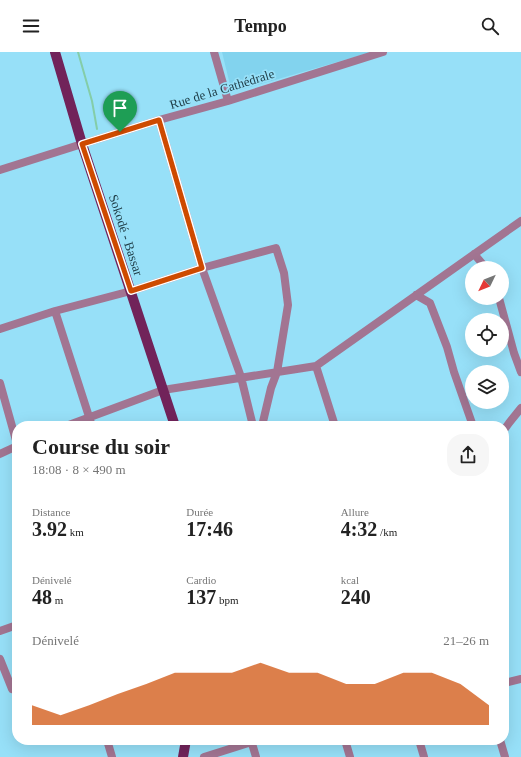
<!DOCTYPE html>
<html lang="fr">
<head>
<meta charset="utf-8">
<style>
	body { margin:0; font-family:Georgia,serif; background:#f6f6f6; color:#222; height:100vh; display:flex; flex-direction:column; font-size:15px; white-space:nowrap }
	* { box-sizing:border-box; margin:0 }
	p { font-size:13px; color:#767676 }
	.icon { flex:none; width:22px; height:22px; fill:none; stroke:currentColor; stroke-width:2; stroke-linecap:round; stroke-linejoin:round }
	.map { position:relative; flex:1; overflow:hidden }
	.details { position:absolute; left:12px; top:369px; width:497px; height:324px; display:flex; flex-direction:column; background:#fff; border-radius:16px; box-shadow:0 4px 16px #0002 }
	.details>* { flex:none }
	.needle { width:26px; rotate:227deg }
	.buttons { position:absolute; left:465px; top:209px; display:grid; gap:8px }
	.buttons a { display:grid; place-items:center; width:44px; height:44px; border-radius:50%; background:#fff; box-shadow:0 4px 16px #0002; font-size:20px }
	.pin { position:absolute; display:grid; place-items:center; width:34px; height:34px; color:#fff; margin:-41px -17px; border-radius:50% 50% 50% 0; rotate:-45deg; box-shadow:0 0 4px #0007 }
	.pin .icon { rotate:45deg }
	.round { display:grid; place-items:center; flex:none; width:42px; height:42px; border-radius:16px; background:#f6f6f6 }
	.head { display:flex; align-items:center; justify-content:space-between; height:68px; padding:0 20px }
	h1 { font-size:22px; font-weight:800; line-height:30px }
	.figures { display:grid; grid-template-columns:repeat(3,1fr); gap:6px; height:68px; padding:4px 20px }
	.figures div { display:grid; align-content:center }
	.figures b { font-size:20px; font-weight:800 }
	.figures small { font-size:11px; font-weight:400 }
	.figures p { font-size:11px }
	.chart { height:112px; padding:8px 20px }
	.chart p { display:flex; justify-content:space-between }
	.chart svg { width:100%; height:72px; margin-top:4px; fill:#ce4a00; opacity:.7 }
	header { display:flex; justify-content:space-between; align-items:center; height:52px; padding:0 20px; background:#fff; font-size:18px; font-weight:800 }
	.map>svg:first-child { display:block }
	.built { fill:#82d3ee }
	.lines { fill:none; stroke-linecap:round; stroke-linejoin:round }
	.stream { stroke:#84cda8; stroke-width:2 }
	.minor { stroke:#a27592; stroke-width:8 }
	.tertiary { stroke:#a27592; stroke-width:8 }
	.primary { stroke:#71235a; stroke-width:10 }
	.route-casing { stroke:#fff; stroke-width:8 }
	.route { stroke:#ce4a00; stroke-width:5 }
	.labels { text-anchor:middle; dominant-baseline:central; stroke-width:3.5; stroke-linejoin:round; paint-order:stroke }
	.street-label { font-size:13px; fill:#1e3c46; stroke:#97e0f8 }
</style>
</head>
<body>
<header><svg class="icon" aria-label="menu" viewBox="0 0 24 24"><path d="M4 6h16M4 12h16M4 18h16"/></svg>Tempo<svg class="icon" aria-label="search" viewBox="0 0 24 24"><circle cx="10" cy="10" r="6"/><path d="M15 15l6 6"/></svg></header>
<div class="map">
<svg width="521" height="705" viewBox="0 0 521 705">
	<rect width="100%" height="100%" fill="#97e0f8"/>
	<path class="built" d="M222 0H372L240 38 230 33Z"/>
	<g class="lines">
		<path class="stream" d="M78 0 92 49 97 77"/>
		<path class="minor" d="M214 0 228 49
			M159 68 202 216 241 325 253 374
			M82 92 159 68 228 49 383 0
			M474 202 486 216
			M416 243 430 251 447 295 454 320 473 374
			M499 246 514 301 521 320
			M55 259 92 374
			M0 277 55 259 131 239 202 216 276 196 284 221 288 253 277 320 271 336 262 374
			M316 314 335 374
			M0 331 17 392
			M66 374 163 338 316 314 521 169
			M504 378 509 371 521 356
			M0 402 17 394
			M0 579 17 573
			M0 607 12 637
			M504 631 521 627
			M107 688 112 705
			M251 688 256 705
			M345 688 350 705
			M419 688 424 705
			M500 688 505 705
			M204 705 258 688"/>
		<path class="tertiary" d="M0 118 82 92"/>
		<path class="primary" d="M55 0 82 92 175 374
			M183 705 186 688"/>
	</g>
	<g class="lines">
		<g class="route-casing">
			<path id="route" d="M159 68 202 216 131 239 82 92Z"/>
		</g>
		<use href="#route" class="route"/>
	</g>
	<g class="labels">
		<g class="street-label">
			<text transform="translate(222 37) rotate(-17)">Rue de la Cathédrale</text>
			<text transform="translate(126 183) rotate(72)">Sokodé - Bassar</text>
		</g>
	</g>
</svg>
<div class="buttons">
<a><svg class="needle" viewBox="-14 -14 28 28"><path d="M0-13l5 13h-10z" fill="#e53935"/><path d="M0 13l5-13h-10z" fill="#767676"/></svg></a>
<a><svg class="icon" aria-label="locate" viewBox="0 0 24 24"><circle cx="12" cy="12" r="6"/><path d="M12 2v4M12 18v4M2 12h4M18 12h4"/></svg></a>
<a><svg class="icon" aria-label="layers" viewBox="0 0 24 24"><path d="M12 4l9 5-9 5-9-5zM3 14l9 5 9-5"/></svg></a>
</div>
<div class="pin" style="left:120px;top:80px;background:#1e9e55"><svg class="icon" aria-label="arrive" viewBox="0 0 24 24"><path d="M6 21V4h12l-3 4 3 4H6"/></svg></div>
<section class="details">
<div class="head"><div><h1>Course du soir</h1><p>18:08 · 8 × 490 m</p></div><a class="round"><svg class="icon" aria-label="share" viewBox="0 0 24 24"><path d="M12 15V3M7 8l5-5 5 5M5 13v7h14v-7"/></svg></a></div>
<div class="figures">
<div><p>Distance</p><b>3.92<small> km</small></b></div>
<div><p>Durée</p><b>17:46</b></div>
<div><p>Allure</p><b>4:32<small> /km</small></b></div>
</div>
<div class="figures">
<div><p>Dénivelé</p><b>48<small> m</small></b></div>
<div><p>Cardio</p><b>137<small> bpm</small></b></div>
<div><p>kcal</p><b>240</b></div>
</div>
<div class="chart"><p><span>Dénivelé</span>21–26 m</p>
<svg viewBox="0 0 160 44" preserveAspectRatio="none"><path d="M0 44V32L10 38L20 32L30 25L40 19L50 12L60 12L70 12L80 6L90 12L100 12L110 19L120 19L130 12L140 12L150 19L160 32V44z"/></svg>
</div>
</section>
</div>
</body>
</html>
